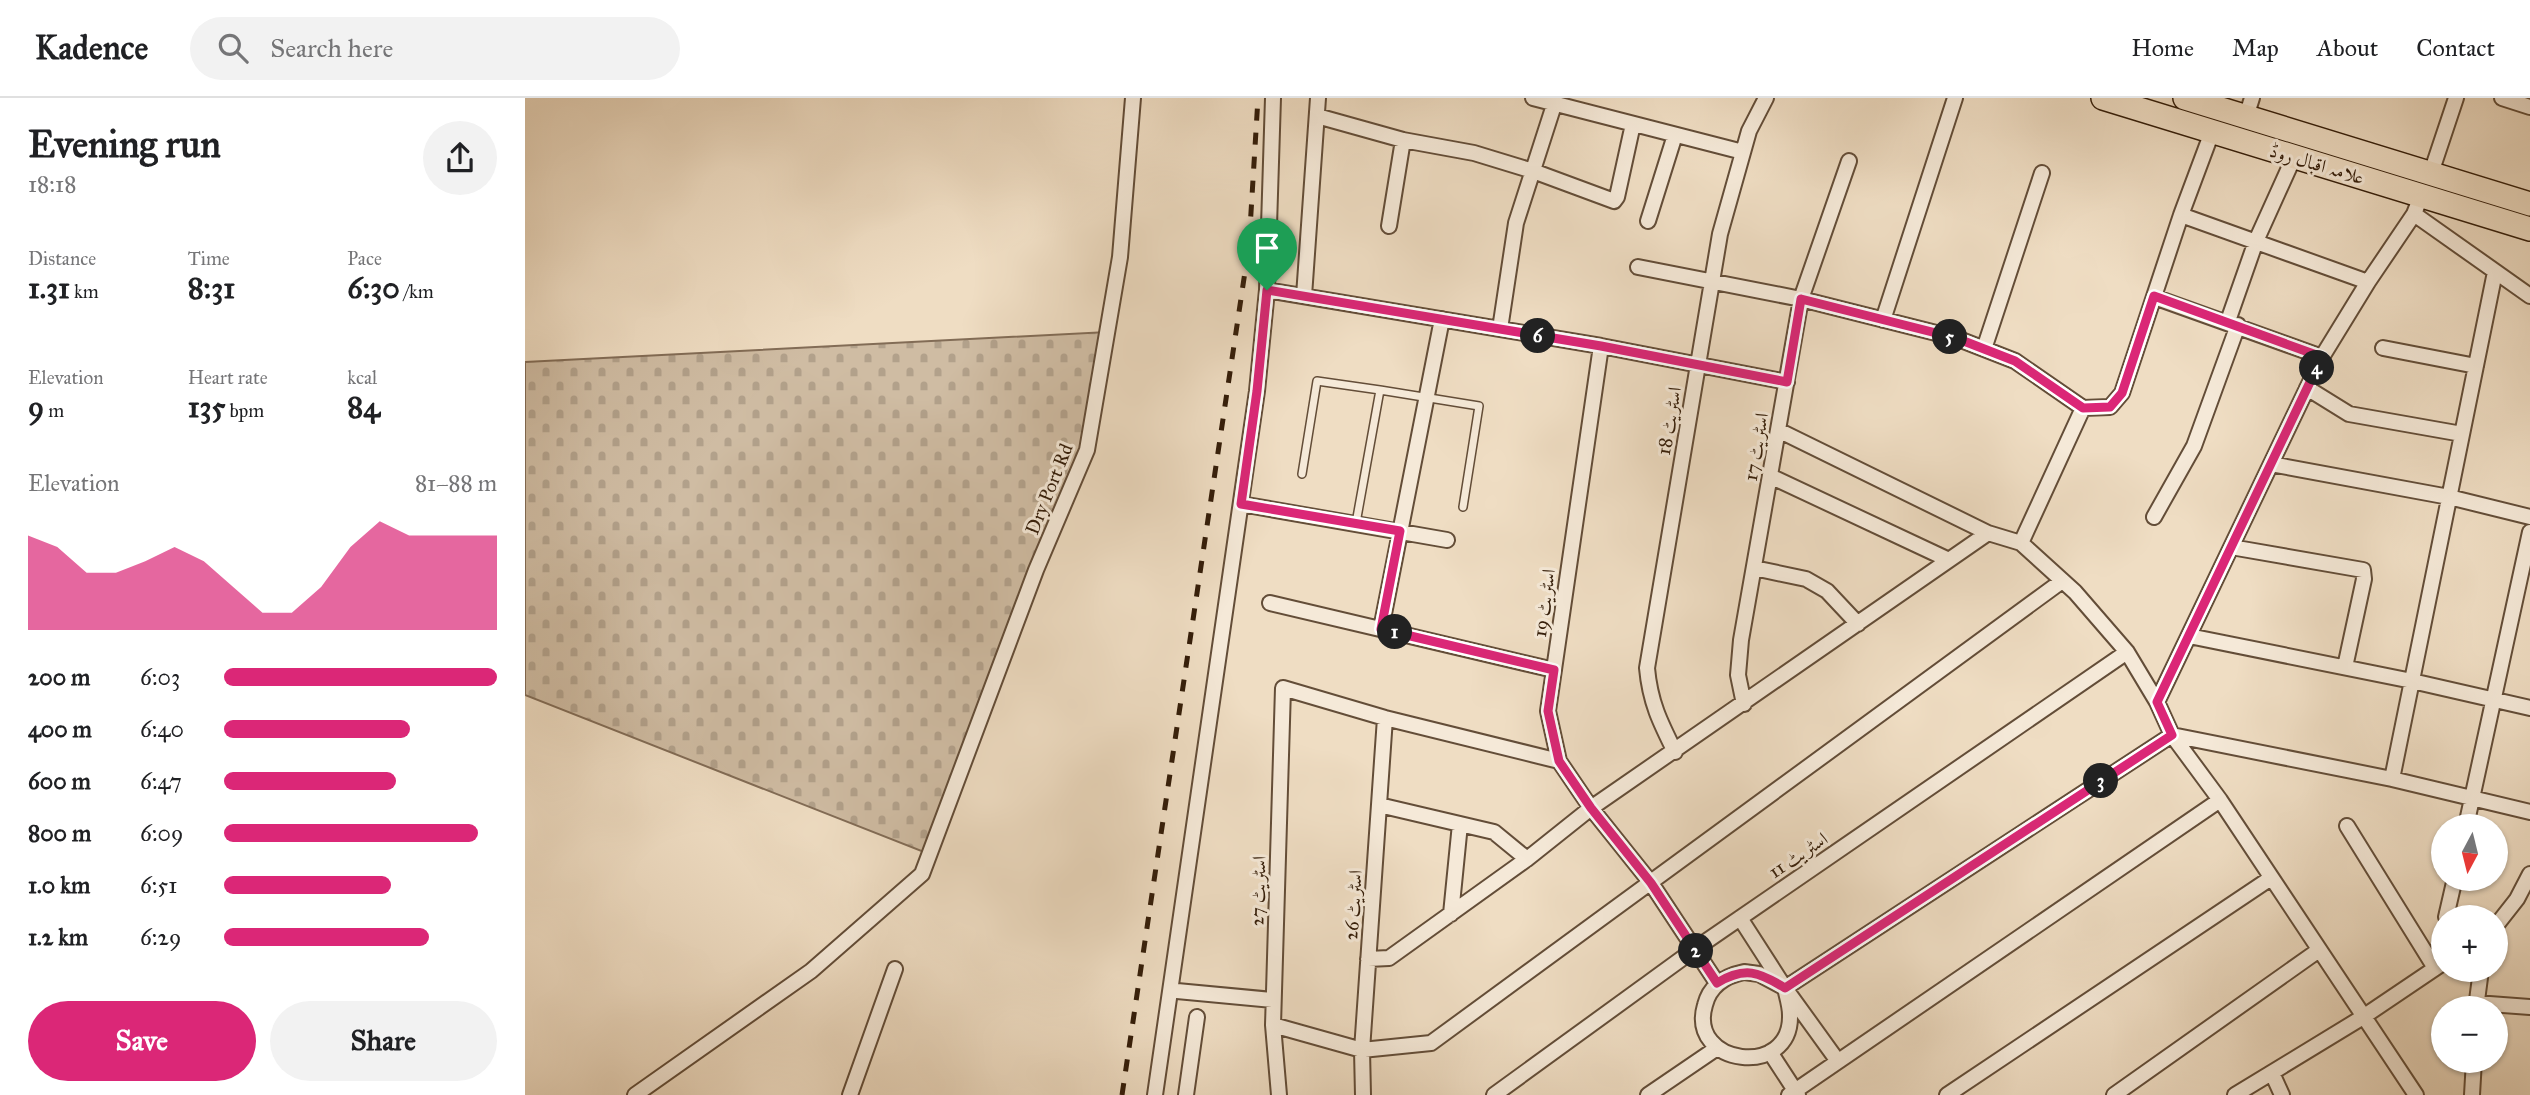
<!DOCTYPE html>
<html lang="en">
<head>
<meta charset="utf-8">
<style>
	body { margin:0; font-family:"IM FELL Great Primer",Amiri,serif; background:#f2f2f2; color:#202124; height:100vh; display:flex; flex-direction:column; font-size:26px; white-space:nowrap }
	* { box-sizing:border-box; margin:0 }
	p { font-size:23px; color:#757577 }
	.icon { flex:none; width:38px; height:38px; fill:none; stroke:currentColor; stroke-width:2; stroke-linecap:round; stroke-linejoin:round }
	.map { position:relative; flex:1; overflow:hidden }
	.drawer { display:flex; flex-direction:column; background:#fff; width:525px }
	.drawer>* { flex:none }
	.needle { width:46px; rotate:187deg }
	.buttons { position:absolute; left:1906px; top:716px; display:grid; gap:14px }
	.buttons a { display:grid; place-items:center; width:77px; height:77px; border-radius:50%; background:#fff; box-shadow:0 2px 5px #0004; font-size:35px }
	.pin { position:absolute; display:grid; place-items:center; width:60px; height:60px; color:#fff; margin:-72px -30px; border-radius:50% 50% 50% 0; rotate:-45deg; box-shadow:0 0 7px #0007 }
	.pin .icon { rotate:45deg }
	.km { position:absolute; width:35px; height:35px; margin:-18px; border-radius:50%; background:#222; color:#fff; font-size:19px; line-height:35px; text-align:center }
	.round { display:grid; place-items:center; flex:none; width:74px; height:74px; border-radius:37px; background:#f2f2f2 }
	.head { display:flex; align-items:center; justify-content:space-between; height:119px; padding:0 28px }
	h1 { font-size:38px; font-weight:700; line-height:52px }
	.stats { display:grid; grid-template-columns:repeat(3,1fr); gap:10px; height:119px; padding:7px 28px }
	.stats div { display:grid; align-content:center }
	.stats b { font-size:30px; font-weight:700 }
	.stats small { font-size:19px; font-weight:400 }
	.stats p { font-size:19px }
	.chart { height:196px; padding:14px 28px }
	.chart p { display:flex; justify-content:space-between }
	.chart svg { width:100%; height:126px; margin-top:7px; fill:#db2777; opacity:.7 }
	.cta { display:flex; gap:14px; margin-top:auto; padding:14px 28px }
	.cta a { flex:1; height:80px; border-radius:42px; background:#db2777; color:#fff; font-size:28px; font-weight:700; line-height:80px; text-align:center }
	.cta a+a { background:#f2f2f2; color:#202124 }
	ul { padding:0 28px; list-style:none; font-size:23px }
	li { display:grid; grid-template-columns:112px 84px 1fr; align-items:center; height:52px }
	li i { height:18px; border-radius:9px; background:#db2777 }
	header { display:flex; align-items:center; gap:42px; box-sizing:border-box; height:98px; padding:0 35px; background:#fff; border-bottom:2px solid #e0e0e0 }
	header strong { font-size:33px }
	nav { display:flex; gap:38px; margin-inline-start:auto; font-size:24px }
	.search { width:490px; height:63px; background:#f2f2f2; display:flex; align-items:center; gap:18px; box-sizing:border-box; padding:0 24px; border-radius:38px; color:#757577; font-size:26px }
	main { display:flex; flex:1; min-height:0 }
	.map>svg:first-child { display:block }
	.cemetery { fill:url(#cemetery-stones); stroke:#826c56; stroke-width:2 }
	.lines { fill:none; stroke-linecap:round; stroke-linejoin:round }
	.lane-casing { stroke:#634d38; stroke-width:10 }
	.street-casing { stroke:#634d38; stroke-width:18 }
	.primary-casing { stroke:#341d09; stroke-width:26 }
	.lane { stroke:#f5e9d8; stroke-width:7 }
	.street { stroke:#f5e9d8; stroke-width:14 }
	.primary { stroke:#efddc3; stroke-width:23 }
	.rail { stroke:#341d09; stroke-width:5; stroke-dasharray:12 12; stroke-linecap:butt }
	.route-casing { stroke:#fff; stroke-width:14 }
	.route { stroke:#db2777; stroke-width:9 }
	.labels { text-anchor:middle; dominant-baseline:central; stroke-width:6; stroke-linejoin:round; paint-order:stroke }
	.street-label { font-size:19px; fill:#341d09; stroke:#f5e9d8 }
</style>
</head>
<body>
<header>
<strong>Kadence</strong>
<div class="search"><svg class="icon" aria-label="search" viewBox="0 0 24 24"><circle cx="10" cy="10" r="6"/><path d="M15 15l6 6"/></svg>Search here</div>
<nav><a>Home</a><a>Map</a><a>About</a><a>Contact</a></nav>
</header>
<main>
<section class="drawer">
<div class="head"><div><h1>Evening run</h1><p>18:18</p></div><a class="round"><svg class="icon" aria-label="share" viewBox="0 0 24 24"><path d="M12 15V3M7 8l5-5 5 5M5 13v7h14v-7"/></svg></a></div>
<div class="stats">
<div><p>Distance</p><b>1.31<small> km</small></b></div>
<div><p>Time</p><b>8:31</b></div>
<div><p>Pace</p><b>6:30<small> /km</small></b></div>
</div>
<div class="stats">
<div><p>Elevation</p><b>9<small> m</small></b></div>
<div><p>Heart rate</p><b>135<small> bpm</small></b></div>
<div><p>kcal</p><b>84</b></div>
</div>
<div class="chart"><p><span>Elevation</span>81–88 m</p>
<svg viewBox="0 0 160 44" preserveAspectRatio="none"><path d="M0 44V11L10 15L20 24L30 24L40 20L50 15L60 20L70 29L80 38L90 38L100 29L110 15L120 6L130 11L140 11L150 11L160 11V44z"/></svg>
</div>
<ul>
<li><b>200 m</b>6:03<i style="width:100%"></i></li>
<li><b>400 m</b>6:40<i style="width:68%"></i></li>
<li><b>600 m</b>6:47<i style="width:63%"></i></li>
<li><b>800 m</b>6:09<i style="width:93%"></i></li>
<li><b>1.0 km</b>6:51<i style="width:61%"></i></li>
<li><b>1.2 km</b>6:29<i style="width:75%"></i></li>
</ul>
<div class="cta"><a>Save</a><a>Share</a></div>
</section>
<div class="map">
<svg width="2005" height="997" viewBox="0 0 2005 997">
	<defs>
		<pattern id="cemetery-stones" width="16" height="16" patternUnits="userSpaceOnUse" patternTransform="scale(1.75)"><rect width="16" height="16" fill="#cfbca3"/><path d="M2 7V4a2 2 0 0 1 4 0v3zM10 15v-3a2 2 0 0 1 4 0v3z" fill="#b2a18b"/></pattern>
	</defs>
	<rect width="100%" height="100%" fill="#efddc3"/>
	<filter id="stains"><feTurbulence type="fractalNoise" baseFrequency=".00286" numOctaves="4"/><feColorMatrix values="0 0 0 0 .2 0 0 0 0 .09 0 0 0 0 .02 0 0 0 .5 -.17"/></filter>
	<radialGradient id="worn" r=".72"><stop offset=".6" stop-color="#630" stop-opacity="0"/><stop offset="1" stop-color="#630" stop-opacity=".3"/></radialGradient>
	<path class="cemetery" d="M582 234 562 352 404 756 0 597V264Z"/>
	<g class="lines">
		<g class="lane-casing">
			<path id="lane" d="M855 292 954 308 938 409
				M777 376 792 283 855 292 831 425"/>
		</g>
		<g class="street-casing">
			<path id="street" d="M1008 0 1218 54
				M1977 0 2005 9
				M792 18 878 42 949 55 1008 73 1089 103 1092 99 1108 26
				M1721 19 1727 0
				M1906 75 1931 0
				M1889 116 2005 198
				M1656 117 1843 184
				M1123 123 1150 37
				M864 128 878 42
				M1113 169 1276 201 1431 240 1490 263 1558 310
				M742 192 748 0
				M779 198 793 0
				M1629 199 1797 259
				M1358 222 1430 0
				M1703 223 1731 143 1769 59
				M975 231 991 125 1029 7
				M1076 248 1023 613 1034 663 1066 710 1126 785 1192 885
				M1858 250 1951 268
				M1459 251 1517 75
				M1782 290 1824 316 1937 336
				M1253 332 1463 435
				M1746 366 1924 399 2005 419
				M1245 378 1424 462
				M716 406 922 442
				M1629 419 1669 348 1713 227
				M1496 445 1558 310 1585 309 1597 295 1656 117 1687 34
				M1706 449 1838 472 1839 481 1820 569
				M1229 470 1281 481 1302 493 1333 526
				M745 505 1029 572
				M856 531 917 221
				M1664 538 1887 583 2005 610
				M1632 604 1797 259 1843 184 1889 116 1896 98
				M1219 606 1213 577 1216 542 1276 201 1324 63
				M1150 654C1135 624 1125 604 1122 570L1195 136 1224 33 1241 0
				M1867 681 1970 174
				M854 707 969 734 1002 761
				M1822 728 1910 870
				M1941 728 2005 434
				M926 816 935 726
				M1921 819 1930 780
				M1215 820 1260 890 1312 962
				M1970 829 1992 801 2005 776
				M843 861 864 860 1002 761 1066 710 1463 435 1496 445 1550 494 1602 554 1632 604 1647 637 1695 702 1891 997
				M1910 870 1918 833
				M1219 874 1234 876 1260 890C1262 899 1265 908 1265 917 1267 981 1162 968 1180 907 1185 887 1200 878 1219 874Z
				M1260 890 1647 637 1867 681 2005 714
				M652 893 748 902
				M1939 910 1951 905 2005 909
				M1951 910 1956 872
				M748 927 837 952 906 945 1537 483
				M1245 954 1273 997
				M1747 975 1757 997
				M110 997 286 873 397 776 511 472 562 352 595 159 608 0
				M325 997 370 871
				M630 997 732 293 742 192 1076 248 1262 284
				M661 997 672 919
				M754 997 748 927 758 590 860 620 1034 663
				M838 997 837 952 860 620
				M969 997 1170 851 1602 554
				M1123 997 1192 950
				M1264 997 1695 702
				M1422 997 1746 780
				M1589 997 1794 852
				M1710 997 1838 919 1918 865
				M1947 997 1949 962"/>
		</g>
		<g class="primary-casing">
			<path id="primary" d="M1578 0 2005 131
				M1660 0 2005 106"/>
		</g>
		<use href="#lane" class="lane"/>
		<use href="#street" class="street"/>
		<use href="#primary" class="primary"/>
		<path class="rail" d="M597 997 724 147 733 0"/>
	</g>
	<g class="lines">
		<g class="route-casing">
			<path id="route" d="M742 192 1076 248 1262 284 1276 201 1431 240 1490 263 1558 310 1585 309 1597 295 1629 198 1797 259 1632 604 1647 637 1260 890C1234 874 1220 868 1192 885L1126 785 1066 710 1034 663 1023 613 1029 572 856 531 875 433 716 406 732 293Z"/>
		</g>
		<use href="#route" class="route"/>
	</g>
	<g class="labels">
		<g class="street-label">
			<text transform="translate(1792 66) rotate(17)">علامہ اقبال روڈ</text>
			<text transform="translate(1144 323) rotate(-80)">اسٹریٹ 18</text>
			<text transform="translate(1231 349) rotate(-80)">اسٹریٹ 17</text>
			<text transform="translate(524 391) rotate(-68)">Dry Port Rd</text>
			<text transform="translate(1019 505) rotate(-82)">اسٹریٹ 19</text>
			<text transform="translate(1273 757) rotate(-34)">اسٹریٹ 11</text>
			<text transform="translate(733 793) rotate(-88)">اسٹریٹ 27</text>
			<text transform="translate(828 807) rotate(-86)">اسٹریٹ 26</text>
		</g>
	</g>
	<rect width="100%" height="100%" filter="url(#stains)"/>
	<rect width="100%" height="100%" fill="url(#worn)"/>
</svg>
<div class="buttons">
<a><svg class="needle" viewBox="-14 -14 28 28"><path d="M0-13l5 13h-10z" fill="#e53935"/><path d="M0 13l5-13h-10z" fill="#757577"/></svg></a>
<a>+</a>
<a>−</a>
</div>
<div class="pin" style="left:742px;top:192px;background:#1e9e55"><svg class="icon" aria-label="arrive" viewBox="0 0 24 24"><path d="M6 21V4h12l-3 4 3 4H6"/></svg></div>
<b class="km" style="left:870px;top:534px">1</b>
<b class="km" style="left:1171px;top:853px">2</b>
<b class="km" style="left:1576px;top:683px">3</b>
<b class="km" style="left:1792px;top:270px">4</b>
<b class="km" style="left:1425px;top:239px">5</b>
<b class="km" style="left:1013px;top:238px">6</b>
</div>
</main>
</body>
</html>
